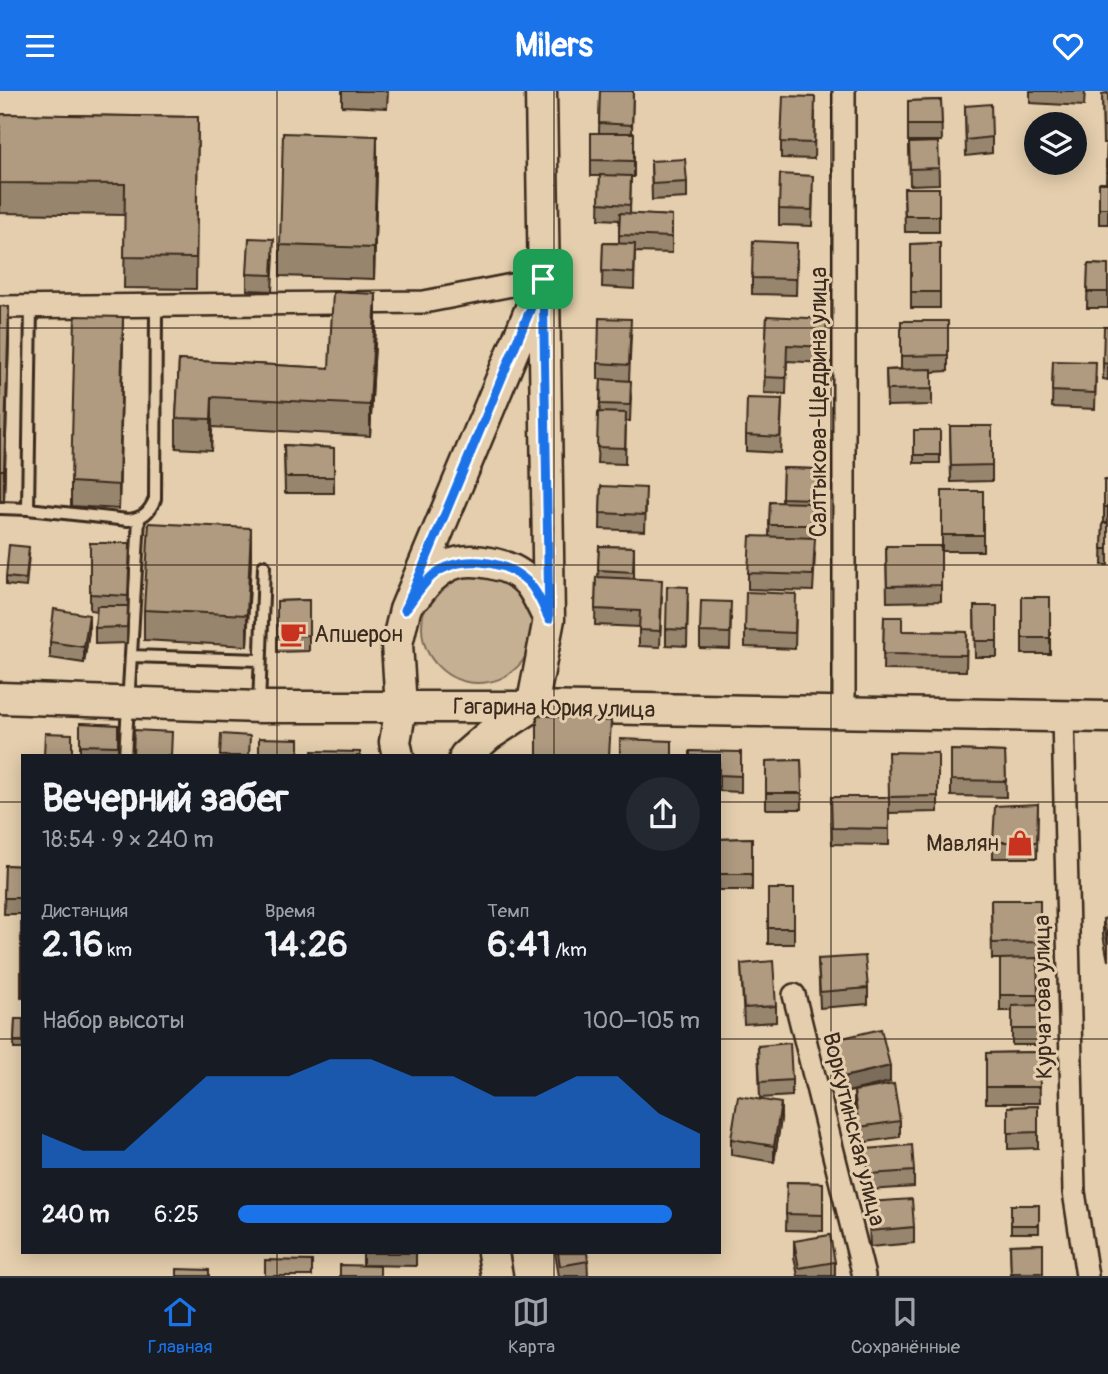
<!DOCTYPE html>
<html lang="ru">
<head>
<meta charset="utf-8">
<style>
	body { margin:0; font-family:Pangolin,sans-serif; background:#242831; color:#f1f3f6; height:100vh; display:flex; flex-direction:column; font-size:26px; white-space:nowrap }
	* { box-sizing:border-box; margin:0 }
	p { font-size:23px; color:#9ea1a6 }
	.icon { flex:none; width:38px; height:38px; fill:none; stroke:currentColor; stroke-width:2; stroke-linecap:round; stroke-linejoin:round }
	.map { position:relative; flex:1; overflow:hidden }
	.details { position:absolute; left:21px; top:663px; width:700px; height:500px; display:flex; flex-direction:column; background:#171b24; border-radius:0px; box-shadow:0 4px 18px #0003 }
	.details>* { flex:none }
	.controls { position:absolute; left:1024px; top:21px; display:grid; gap:14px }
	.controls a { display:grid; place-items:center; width:63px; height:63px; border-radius:50%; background:#171b24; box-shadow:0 4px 18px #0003; font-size:35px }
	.pin { position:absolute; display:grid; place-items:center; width:60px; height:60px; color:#fff; margin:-30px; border-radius:14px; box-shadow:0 4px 10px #0006 }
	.round { display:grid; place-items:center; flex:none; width:74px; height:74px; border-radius:37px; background:#242831 }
	.headline { display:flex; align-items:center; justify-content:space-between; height:119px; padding:0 21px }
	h1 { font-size:38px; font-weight:800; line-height:52px }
	.metrics { display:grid; grid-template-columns:repeat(3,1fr); gap:10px; height:119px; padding:7px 21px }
	.metrics div { display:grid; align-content:center }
	.metrics b { font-size:35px; font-weight:800 }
	.metrics small { font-size:19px; font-weight:400 }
	.metrics p { font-size:19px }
	.chart { height:196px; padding:14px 21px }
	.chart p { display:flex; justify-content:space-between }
	.chart svg { width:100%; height:126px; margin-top:7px; fill:#1a73e8; opacity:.7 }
	ul { padding:0 21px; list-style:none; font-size:23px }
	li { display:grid; grid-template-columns:112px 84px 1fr; align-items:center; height:52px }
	li i { height:18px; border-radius:9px; background:#1a73e8 }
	header { display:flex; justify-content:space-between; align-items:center; height:91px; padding:0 21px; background:#1a73e8; color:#fff; font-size:32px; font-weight:800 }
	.menu { display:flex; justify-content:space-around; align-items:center; height:98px; border-top:2px solid #363941; background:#171b24; font-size:19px; color:#9ea1a6 }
	.menu a { display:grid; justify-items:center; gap:4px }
	.menu .current { color:#1a73e8 }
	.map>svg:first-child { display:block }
	.green { fill:#c5b093; stroke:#806d58; stroke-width:2 }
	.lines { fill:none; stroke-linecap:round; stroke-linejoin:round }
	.service-casing { stroke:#3b2a1e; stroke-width:16 }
	.minor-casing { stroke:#3b2a1e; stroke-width:26 }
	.secondary-casing { stroke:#3b2a1e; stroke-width:35 }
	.service { stroke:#e4cead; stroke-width:10 }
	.minor { stroke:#e4cead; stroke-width:21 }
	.secondary { stroke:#e4cead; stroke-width:30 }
	.wall { fill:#97856e; stroke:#3b2a1e; stroke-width:2 }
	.shaded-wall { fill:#7b6c5a; stroke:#3b2a1e; stroke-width:2 }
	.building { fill:#b09b80; stroke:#3b2a1e; stroke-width:2 }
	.route-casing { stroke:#fff; stroke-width:14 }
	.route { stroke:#1a73e8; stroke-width:9 }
	.grid { fill:none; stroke:#3b2a1e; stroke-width:2; stroke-opacity:0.55 }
	.labels { text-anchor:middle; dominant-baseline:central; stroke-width:6; stroke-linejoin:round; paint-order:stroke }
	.street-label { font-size:23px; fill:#3b2a1e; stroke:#e4cead }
	.poi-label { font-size:23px; fill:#3b2a1e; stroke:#e4cead; text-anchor:start }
</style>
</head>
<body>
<header><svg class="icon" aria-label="menu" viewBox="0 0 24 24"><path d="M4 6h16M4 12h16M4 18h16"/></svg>Milers<svg class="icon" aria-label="heart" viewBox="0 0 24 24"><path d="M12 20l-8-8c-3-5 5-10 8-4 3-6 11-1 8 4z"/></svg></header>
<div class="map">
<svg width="1108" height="1185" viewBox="0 0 1108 1185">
	<rect width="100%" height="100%" fill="#e4cead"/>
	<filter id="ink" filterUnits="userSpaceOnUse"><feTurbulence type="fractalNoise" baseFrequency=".0143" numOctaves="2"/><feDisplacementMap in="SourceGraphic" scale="14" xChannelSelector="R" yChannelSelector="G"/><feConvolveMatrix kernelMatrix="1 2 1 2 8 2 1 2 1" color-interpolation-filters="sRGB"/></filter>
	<g filter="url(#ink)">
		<path class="green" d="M422 536a56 56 0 1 1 112 0a56 56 0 1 1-112 0Z"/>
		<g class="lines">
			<g class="service-casing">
				<path id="service" d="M0 417 28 418 31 216
					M28 418 128 429C143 427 149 422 155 408L156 215
					M131 565 260 569
					M259 616 264 475
					M125 665 139 428"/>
			</g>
			<g class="minor-casing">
				<path id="minor" d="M844 0V621
					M0 216 424 211 543 188
					M1063 625 1074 1101 1087 1185
					M794 904 864 1185"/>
			</g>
			<g class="secondary-casing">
				<path id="secondary" d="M416 505C425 493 434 482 448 475 471 464 513 473 529 492 537 502 542 515 548 526
					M0 607 259 616H532L1108 626
					M398 665 395 651 401 616 397 553 405 519 539 198
					M465 665 489 644 532 616 549 528 541 0
					M493 1162 497 1185"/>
			</g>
			<use href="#service" class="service"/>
			<use href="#minor" class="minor"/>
			<use href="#secondary" class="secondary"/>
		</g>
		<path class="wall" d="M342 0H388L387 17 342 15Z
			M600 0H633L632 42H634V86H631L630 123 672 125V162L635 161 634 198 602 196 603 152H619V129L599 128 600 85H591V42H599Z
			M1030 0H1085L1084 15 1030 12Z
			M1108 2V92H1106L1107 52H1103L1102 3Z
			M941 9 942 50H908V10Z
			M965 15 992 46V62L966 65Z
			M815 22 814 68 781 67V51Z
			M0 23 198 26 196 198 124 197 125 124 0 122Z
			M938 51 939 93 910 94 909 52Z
			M651 70 687 91V107L652 109Z
			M377 75 374 188 280 185V154Z
			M1099 92H1108V133H1099Z
			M904 97H939V141H905Z
			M813 101 812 135 779 134V118Z
			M940 152V217H911V153Z
			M274 164 272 200 247 199V183Z
			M797 168 796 204 752 203V187Z
			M1088 173 1108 174V217H1087Z
			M0 215 9 246 4 410H0Z
			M767 225 827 244 825 272 787 270 786 303 764 302Z
			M901 230H948V280L932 281V314L887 315 886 279 901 278Z
			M376 234 370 345 212 336 211 359 176 357V327L179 269 329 277Z
			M1108 236V289L1103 288V272Z
			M631 244 629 290 631 306 630 330H626L625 373 597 372 601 288H598V272Z
			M123 249 119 418 71 415V391Z
			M1053 270 1096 287 1095 318 1052 316Z
			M782 308 780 362 746 360V344Z
			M950 335H992V390L951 391Z
			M914 339H940V372H914Z
			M284 354 334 357V402H285Z
			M783 377 816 378 815 424H811V447L815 463 813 500 748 498V482L769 445 770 411 782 412Z
			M1104 389H1108V474H1102L1103 432H1104Z
			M601 395 646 413 645 440 600 438Z
			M942 400H983V460H942Z
			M90 452 130 469 128 531 127 552 95 553V537L97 520 90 519Z
			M599 455 634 456V488L662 505 660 556 639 555V536L595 534 596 486 598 487Z
			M886 455H941V510L887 511Z
			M29 464 26 496 6 494V486Z
			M251 468 247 555 144 549V519Z
			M1022 506H1050V563H1022Z
			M309 509V560L277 561V510Z
			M688 512 687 555 666 554V538Z
			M974 515H997V566H975Z
			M796 519 795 558 745 556V540Z
			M884 526 902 540 967 541 966 580 883 579Z
			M731 527 730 558 700 557V541Z
			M89 540 84 572 50 567V551Z
			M80 632 118 634V665H80Z
			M951 659 1005 661 1006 706 951 705Z
			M741 661V701L719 700V665Z
			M938 662V721L889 722V754L832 753 831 706H889Z
			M801 669 802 718H766V670Z
			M1038 713 1037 767H993V751Z
			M752 747V799H719V748Z
			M5 774 23 775V907H21V823H4Z
			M768 798H794V853H768Z
			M991 809H1040V867H1037L1038 914H1046L1047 954H1012V920H1000V868H992Z
			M1108 827V870L1103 844V828Z
			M818 868 868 897V913L820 917Z
			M741 873 776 915V931L744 933Z
			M15 928H23V958H14Z
			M834 949 890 991 856 999 900 1030V1046L859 1052 854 1016V1000L843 1002 834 965Z
			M758 955 792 989V1005L760 1007Z
			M1039 961 1040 1012H986V962Z
			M1038 1015V1057L1008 1058V1016Z
			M781 1028 774 1071 731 1064V1048Z
			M867 1058 914 1080V1096L869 1099Z
			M787 1091 823 1092V1140L786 1139Z
			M868 1111 914 1136V1152L870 1156Z
			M1011 1114H1039V1142H1011Z
			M794 1150 835 1171V1185H798L794 1166Z
			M1043 1153V1185H1011L1010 1154Z
			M363 1162H416V1175L363 1174Z
			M555 1162H587L588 1185H559Z"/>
		<path class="shaded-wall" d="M377 45V75L374 188V157Z
			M376 203V234L370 345V314Z
			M9 216V246L4 410V379Z
			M123 226V249L119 418V394Z
			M212 306V336L211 359V328Z
			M251 437V468L247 555V524Z
			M130 452 128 531 127 552 128 516Z
			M89 524V540L84 572V556Z
			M890 975V991L843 1002V986Z
			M781 1012V1028L774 1071V1055Z"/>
		<path class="building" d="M600 0H633L632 34 599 32Z
			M1108 2V36H1103L1102 3Z
			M783 5 815 6 814 52 781 51Z
			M941 9 942 34H908V10Z
			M991 13 992 46 966 49 965 15Z
			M0 23 198 26 196 167 124 166 125 93 0 92Z
			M1107 41H1108V76H1106Z
			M283 42 377 45 374 157 280 154Z
			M591 42H634V70L591 69Z
			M938 51 939 77 910 78 909 52Z
			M685 68 687 91 652 93 651 70Z
			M780 83 813 85 812 119 779 118Z
			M600 84 631 85 630 114 599 112Z
			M1099 92H1108V117H1099Z
			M904 97H939V125H905Z
			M620 122 672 125V146L619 144Z
			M249 147 274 148 272 184 247 183Z
			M753 150 797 152 796 188 752 187Z
			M603 152 635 153 634 182 602 180Z
			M940 152V201H911V153Z
			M1088 173 1108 174V201H1087Z
			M333 201 376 203 370 314 212 306 211 328 176 327 179 269 329 277Z
			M0 215 9 216 4 379H0Z
			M75 225 123 226 119 394 71 391Z
			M767 225 827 228 825 256 787 254 786 287 764 286Z
			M599 227 631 228 629 274 598 272Z
			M901 230H948V264L901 265Z
			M1104 236H1108V273L1103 272Z
			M1053 270 1096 271 1095 302 1052 300Z
			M932 278V298L887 299 886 279Z
			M601 288 631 290 630 314 600 313Z
			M747 307 782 308 780 346 746 344Z
			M598 321 626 322 625 357 597 356Z
			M950 335H992V374L951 375Z
			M914 339H940V364H914Z
			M284 354 334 357V386H285Z
			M783 377 816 378 815 408 782 407Z
			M1104 389H1108V416H1104Z
			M601 395 646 397 645 424 600 422Z
			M942 400H983V444H942Z
			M770 411 811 412V434H769Z
			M149 432 251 437 247 524 144 519Z
			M1103 432H1108V458H1102Z
			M750 445 815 447 813 484 748 482Z
			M90 452H130L128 505 90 503Z
			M9 454 29 456 26 488 6 486Z
			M599 455 634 456 633 481 598 479Z
			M886 455H941V494L887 495Z
			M596 486 662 489 660 540 639 539 640 520 595 518Z
			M667 495 688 496 687 539 666 538Z
			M746 501 796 503 795 542 745 540Z
			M1022 506H1050V547H1022Z
			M309 509V544L277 545V510Z
			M701 510 731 511 730 542 700 541Z
			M97 515H128L127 536 95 537Z
			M974 515H997V550H975Z
			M54 518 89 524 84 556 50 551Z
			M884 526H902V540L967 541 966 564 883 563Z
			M537 624 611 630 609 665H537Z
			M80 632 118 634V655L80 654Z
			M134 639 172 641 171 665H133Z
			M45 642 72 643V665H44Z
			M221 643 250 645 249 665H220Z
			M259 647 299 648V665H259Z
			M620 648 672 650V665H620Z
			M951 659 1005 661 1006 690 951 689Z
			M312 660 360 661V665H312Z
			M690 660 741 661V685L719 684V665H690Z
			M888 661 938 662V705L889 706V738L832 737 831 706H889Z
			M801 669 802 702H766V670Z
			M1038 713 1037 751H993L995 715Z
			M752 747V783H719V748Z
			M5 774 23 775V807H4Z
			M768 798H794V837H768Z
			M21 807H23V877H21Z
			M991 809H1040V851L992 852Z
			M1108 827V854L1103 828Z
			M865 865 868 897 820 901 818 868Z
			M1037 867 1038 904H1000V868Z
			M773 870 776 915 744 917 741 873Z
			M1046 914 1047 938H1012V915Z
			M15 928H23V950H14Z
			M881 938 890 975 843 986 834 949Z
			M790 952 792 989 760 991 758 955Z
			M1039 961 1040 996H986V962Z
			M894 993 900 1030 859 1036 854 1000Z
			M738 1005 781 1012 774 1055 731 1048Z
			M1038 1015V1041L1008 1042V1016Z
			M912 1054 914 1080 869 1083 867 1058Z
			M787 1091 823 1092V1124L786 1123Z
			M912 1108 914 1136 870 1140 868 1111Z
			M1011 1114H1039V1134H1011Z
			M830 1144 835 1171 799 1177 794 1150Z
			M1043 1153V1182H1011L1010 1154Z
			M558 1162H587L588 1170 560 1175Z
			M265 1169 312 1170V1185H265Z
			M340 1174 380 1175V1185H340Z
			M177 1178 209 1179V1185H177Z"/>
	</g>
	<g class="lines" filter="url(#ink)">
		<g class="route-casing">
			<path id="route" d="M543 188 549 528C543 516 537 499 527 490 503 468 458 463 432 485 422 494 413 508 405 519Z"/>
		</g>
		<use href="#route" class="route"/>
	</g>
	<path class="grid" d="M277 0V665M554 0V665M831 0V1185M0 237H1108M0 474H1108M0 711H23M719 711H1108M0 948H23M719 948H1108M277 1162V1185M554 1162V1185"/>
	<defs>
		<g id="cafe-bare" transform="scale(2.1)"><path d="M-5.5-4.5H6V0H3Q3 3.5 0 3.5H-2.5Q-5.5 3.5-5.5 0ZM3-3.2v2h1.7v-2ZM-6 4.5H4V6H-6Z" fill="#c8321e" stroke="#e4cead" stroke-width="2.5" paint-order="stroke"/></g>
		<g id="shop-bare" transform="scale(2.1)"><path d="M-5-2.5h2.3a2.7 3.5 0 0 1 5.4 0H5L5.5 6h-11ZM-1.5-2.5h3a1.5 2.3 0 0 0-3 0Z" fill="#c8321e" stroke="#e4cead" stroke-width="2.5" paint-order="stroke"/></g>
	</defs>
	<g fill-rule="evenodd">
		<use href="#cafe-bare" x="293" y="543"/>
		<use href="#shop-bare" x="1020" y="752"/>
	</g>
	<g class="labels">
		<g class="street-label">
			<text transform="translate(818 311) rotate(-90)">Салтыкова-Щедрина улица</text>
			<text transform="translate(554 617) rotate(1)">Гагарина Юрия улица</text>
			<text transform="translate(1043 906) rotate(-91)">Курчатова улица</text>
			<text transform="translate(854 1038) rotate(76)">Воркутинская улица</text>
		</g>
		<g class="poi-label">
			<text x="314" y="543">Апшерон</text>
			<text x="999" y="752" text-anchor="end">Мавлян</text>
		</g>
	</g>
</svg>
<div class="controls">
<a><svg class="icon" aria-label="layers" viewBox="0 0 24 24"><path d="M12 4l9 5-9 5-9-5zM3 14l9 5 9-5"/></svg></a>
</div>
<div class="pin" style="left:543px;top:188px;background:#1e9e55"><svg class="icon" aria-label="arrive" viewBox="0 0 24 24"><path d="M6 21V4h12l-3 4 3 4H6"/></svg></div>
<section class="details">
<div class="headline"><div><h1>Вечерний забег</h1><p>18:54 · 9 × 240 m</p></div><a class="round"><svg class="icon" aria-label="share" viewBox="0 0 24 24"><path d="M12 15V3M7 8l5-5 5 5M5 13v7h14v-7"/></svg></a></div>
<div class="metrics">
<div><p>Дистанция</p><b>2.16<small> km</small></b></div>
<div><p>Время</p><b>14:26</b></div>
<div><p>Темп</p><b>6:41<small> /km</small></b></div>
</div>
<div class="chart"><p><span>Набор высоты</span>100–105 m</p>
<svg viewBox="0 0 160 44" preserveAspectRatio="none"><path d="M0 44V32L10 38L20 38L30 25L40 12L50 12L60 12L70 6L80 6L90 12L100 12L110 19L120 19L130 12L140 12L150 25L160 32V44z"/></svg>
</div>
<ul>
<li><b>240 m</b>6:25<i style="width:94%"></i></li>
</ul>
</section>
</div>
<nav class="menu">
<a class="current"><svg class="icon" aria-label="home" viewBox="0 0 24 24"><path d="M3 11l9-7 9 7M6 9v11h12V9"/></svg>Главная</a>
<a><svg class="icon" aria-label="map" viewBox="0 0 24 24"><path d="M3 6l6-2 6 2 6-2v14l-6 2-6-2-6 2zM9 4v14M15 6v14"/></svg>Карта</a>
<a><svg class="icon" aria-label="saved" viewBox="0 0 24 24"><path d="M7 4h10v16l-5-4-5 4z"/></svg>Сохранённые</a>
</nav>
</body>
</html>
